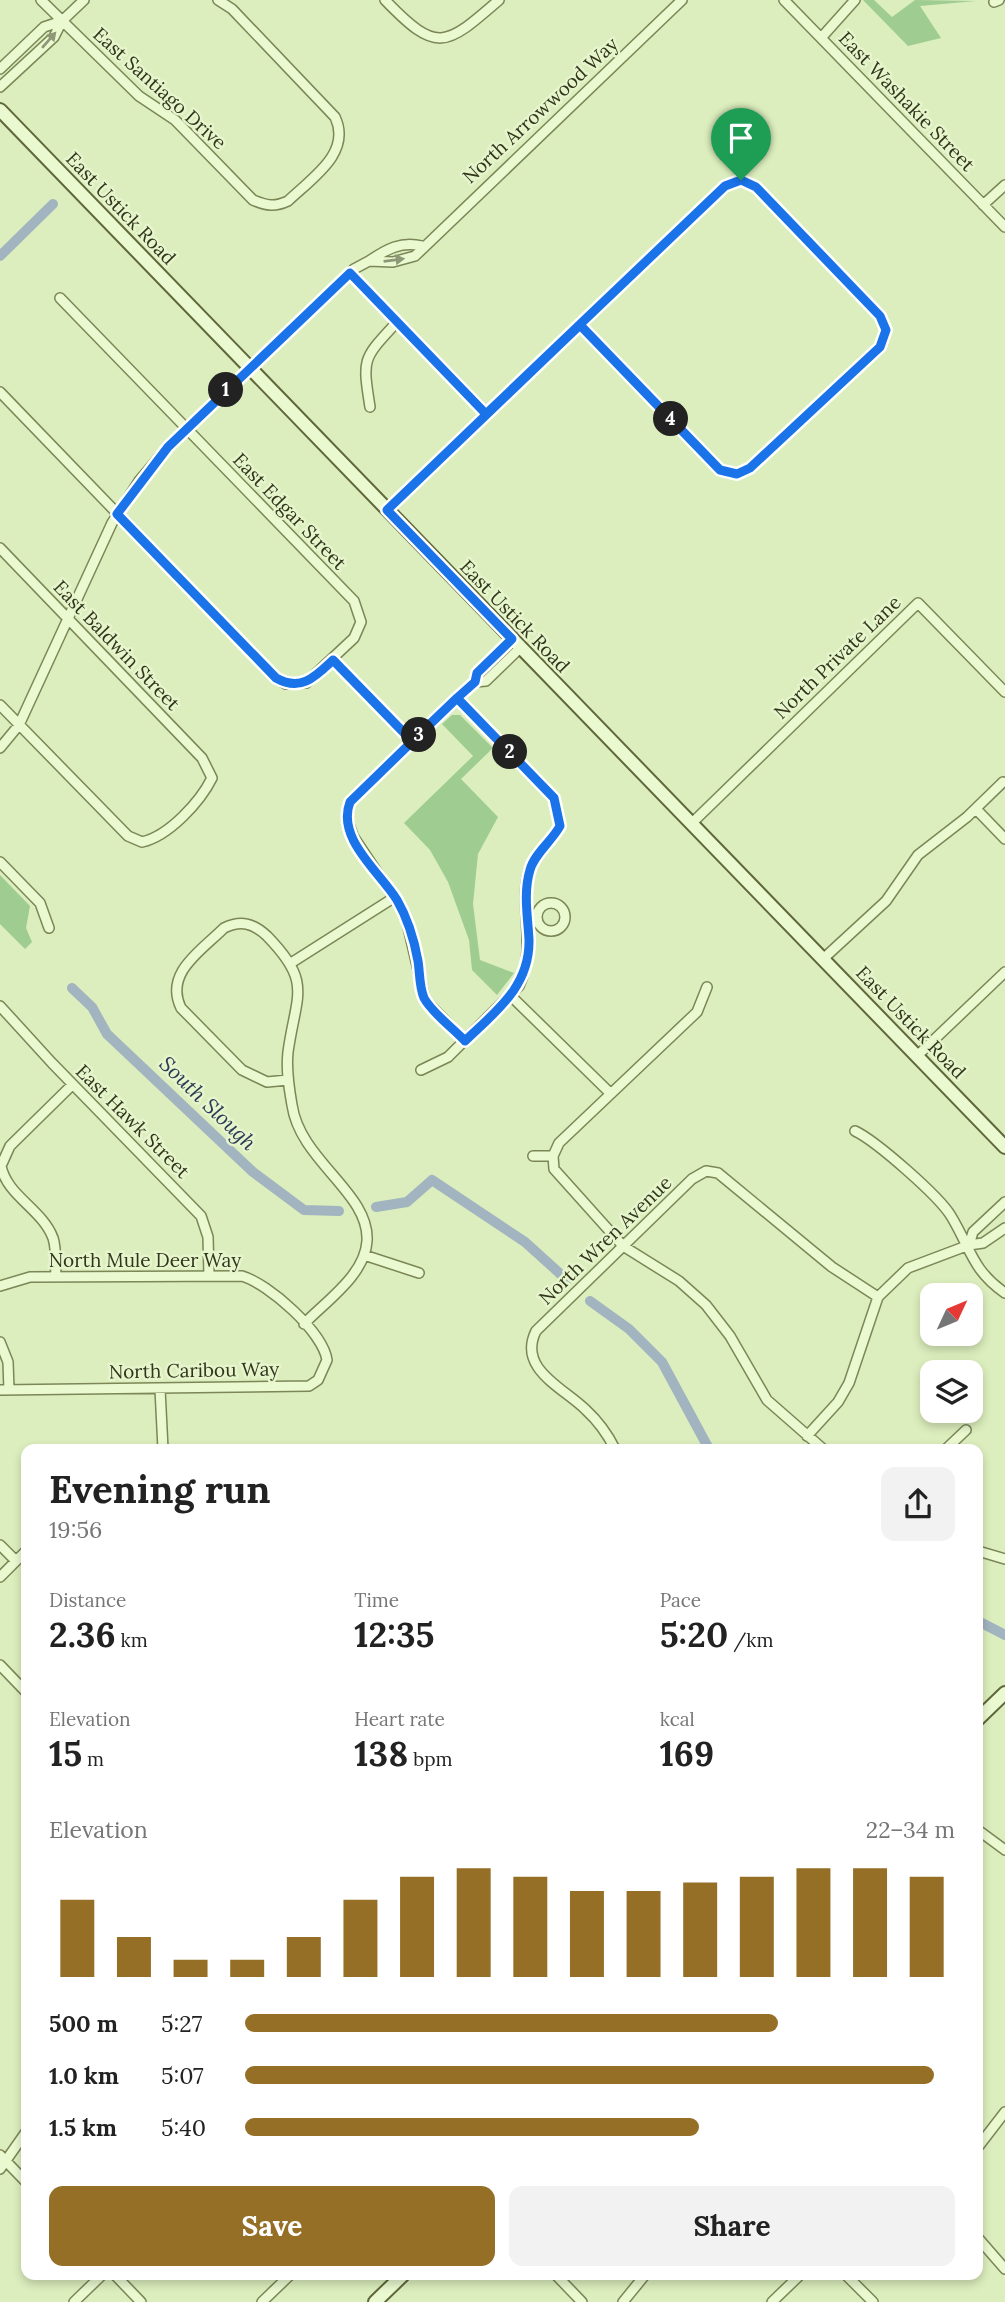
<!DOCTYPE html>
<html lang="en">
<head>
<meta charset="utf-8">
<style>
	body { margin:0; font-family:Lora,serif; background:#f2f2f2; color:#222; height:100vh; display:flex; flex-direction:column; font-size:26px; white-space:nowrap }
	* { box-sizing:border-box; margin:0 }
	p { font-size:23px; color:#767676 }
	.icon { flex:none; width:38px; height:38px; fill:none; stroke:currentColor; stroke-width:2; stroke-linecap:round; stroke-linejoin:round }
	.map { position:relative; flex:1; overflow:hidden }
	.sheet { position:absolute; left:21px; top:1444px; width:962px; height:836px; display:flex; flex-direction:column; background:#fff; border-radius:14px; box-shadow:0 4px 10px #0003 }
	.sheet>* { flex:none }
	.needle { width:46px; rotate:46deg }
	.controls { position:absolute; left:920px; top:1283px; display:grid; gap:14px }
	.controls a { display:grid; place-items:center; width:63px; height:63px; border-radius:14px; background:#fff; box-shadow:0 4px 10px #0003; font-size:35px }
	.pin { position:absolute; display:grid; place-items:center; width:60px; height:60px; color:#fff; margin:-72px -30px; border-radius:50% 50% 50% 0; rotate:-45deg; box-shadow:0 0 7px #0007 }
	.pin .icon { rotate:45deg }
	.km { position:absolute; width:35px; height:35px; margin:-18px; border-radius:50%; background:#222; color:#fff; font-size:19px; line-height:35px; text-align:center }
	.round { display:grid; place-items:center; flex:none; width:74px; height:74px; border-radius:14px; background:#f2f2f2 }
	.head { display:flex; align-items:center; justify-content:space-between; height:119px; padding:0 28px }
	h1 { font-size:38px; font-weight:800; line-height:52px }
	.metrics { display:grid; grid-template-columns:repeat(3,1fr); gap:10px; height:119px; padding:7px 28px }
	.metrics div { display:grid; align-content:center }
	.metrics b { font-size:35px; font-weight:800 }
	.metrics small { font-size:19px; font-weight:400 }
	.metrics p { font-size:19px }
	.chart { height:196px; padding:14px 28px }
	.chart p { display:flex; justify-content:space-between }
	.chart svg { width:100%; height:126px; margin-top:7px; stroke:#956f26; stroke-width:6 }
	.cta { display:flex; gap:14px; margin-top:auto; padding:14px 28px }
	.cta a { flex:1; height:80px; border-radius:14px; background:#956f26; color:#fff; font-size:28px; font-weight:800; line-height:80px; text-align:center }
	.cta a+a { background:#f2f2f2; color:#222 }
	ul { padding:0 28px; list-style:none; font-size:23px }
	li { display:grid; grid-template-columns:112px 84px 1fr; align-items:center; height:52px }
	li i { height:18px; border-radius:9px; background:#956f26 }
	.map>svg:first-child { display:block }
	.green { fill:#9ecc91 }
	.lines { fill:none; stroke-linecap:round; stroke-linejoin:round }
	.canal { stroke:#a1b4bf; stroke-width:10 }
	.minor-casing { stroke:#7c8656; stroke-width:12 }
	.secondary-casing { stroke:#60673a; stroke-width:16 }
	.minor { stroke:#eaf9d0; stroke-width:9 }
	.secondary { stroke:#eaf9d0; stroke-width:12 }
	.oneway { fill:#8e9776 }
	.route-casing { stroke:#fff; stroke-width:14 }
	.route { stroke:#1a73e8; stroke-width:9 }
	.labels { text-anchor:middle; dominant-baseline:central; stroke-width:5; stroke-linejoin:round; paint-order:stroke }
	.street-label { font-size:19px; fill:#31351b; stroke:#e6f5cc }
	.water-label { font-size:21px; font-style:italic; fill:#2a3b55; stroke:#e6f5cc }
</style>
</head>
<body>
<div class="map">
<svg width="1005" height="2302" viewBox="0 0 1005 2302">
	<rect width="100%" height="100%" fill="#dceebd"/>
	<path class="green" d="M863 0H874L892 17 915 0 976 1 920 6 941 38 908 46Z
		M452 715H460L493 748 461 779 498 817 478 854 473 904 480 960 514 973 497 995 472 970 469 940 448 882 430 850 404 823 473 756 442 724Z
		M0 875 30 906 26 928 32 942 25 949 0 924Z"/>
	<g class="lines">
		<path class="canal" d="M0 256 53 204
			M72 988 92 1007 107 1034 253 1172 304 1210 339 1211
			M376 1207 407 1202 432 1180 525 1242 567 1280
			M590 1301 629 1329 662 1362 709 1449
			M978 1621 1005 1635"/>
		<g class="minor-casing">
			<path id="minor" d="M41 0 139 96 175 120 253 200C267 206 275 207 288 201 312 178 352 153 335 117L232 9 218 0
				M385 0C437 54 445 47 499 0
				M784 0 1005 227
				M994 2 999 0
				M62 21 84 0
				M821 38 855 0
				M0 69 44 27 62 21 54 37 0 87
				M983 205 1005 185
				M422 246C401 241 387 249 369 261L393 262 415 256 682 0
				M350 273 487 414
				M0 392 276 678 286 684 306 683 354 638 361 622 354 601 60 298
				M370 407C362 357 363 359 397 322
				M387 511 725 186 741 180 756 187 880 316 886 330 880 347 750 468 737 474 720 470 580 325
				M0 548 202 758 212 778C200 802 169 836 142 842L128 836 0 705
				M512 639 477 673 475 682 486 681 520 648
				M333 660 412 741
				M0 748 19 725 112 523 139 481 168 447 354 269 369 261
				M976 809 1005 839
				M691 824 918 603 1005 692
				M0 862 40 903 49 928
				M537 917a14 14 0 1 1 28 0a14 14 0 1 1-28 0Z
				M823 959 886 901 918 855 967 817 1003 782
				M291 963 395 897
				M707 987 697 1012 559 1143 553 1156 554 1169 623 1246 679 1281 706 1305 730 1336 767 1400 823 1449
				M511 996 609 1092
				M0 1006 52 1063 201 1216 208 1237 209 1275
				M465 1041 425 1000 405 914 353 836 347 819 350 802 475 682
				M917 1056 1005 972
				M421 1070 448 1057 519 986C538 945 516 898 531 866 538 851 552 841 560 826L554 798 457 698
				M288 1080 267 1082 242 1070 181 1008C164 973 201 951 224 928 241 920 253 923 267 936 313 983 296 994 288 1052 286 1070 289 1088 292 1105 300 1161 370 1193 367 1241 365 1275 326 1301 304 1324
				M855 1131C876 1141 939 1196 951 1216 971 1249 972 1270 1005 1293
				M533 1156H553
				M1005 1202 973 1232 969 1245 983 1243 1005 1228
				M364 1255 419 1273
				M56 1277C55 1264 57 1250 53 1238 42 1209 7 1196 1 1166L10 1146 72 1085
				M0 1286 30 1277 242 1276C269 1284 323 1332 327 1360L318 1380 309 1386 0 1390
				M0 1342 8 1362 9 1390
				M160 1389 163 1449
				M807 1436 838 1402 849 1383 878 1297 908 1268 969 1245
				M615 1449C608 1435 598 1421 586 1410 564 1388 517 1369 536 1331L692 1179 706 1171 718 1173 832 1267 878 1297
				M946 1449 966 1430
				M0 1545 16 1561
				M978 1551 1005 1559
				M0 1577 26 1551
				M0 1665 26 1692
				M978 1830 1005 1850
				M978 2147 1005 2112
				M0 2155 26 2182
				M0 2169 26 2132
				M978 2238 1005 2269
				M115 2275 141 2302
				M556 2275 582 2302
				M846 2275 873 2302
				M74 2302 102 2275
				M262 2302 290 2275
				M623 2302 645 2275
				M772 2302 800 2275"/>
		</g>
		<g class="secondary-casing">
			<path id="secondary" d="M0 110 1005 1147
				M978 1719 1005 1693
				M375 2302 403 2275"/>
		</g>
		<use href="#minor" class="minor"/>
		<use href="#secondary" class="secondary"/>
	</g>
	<defs><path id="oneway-solid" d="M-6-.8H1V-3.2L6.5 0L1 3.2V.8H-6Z" transform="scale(1.75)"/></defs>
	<g class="oneway">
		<use href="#oneway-solid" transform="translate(49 40) rotate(-49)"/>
		<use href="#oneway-solid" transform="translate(394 260) rotate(-7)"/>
	</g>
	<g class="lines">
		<g class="route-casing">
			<path id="route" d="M741 180 725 186 486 414 350 273 168 447 117 514 276 678C301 692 315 677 333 660L412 741 457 698 554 798 560 826C552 841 534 854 530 870 523 893 528 918 529 940 530 987 495 1012 465 1041 453 1028 432 1013 424 998 419 986 420 973 418 961 414 939 408 919 397 900 380 872 336 839 350 802L457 698 475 682 477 673 512 639 387 510 580 325 720 470 737 474 750 468 880 347 886 330 880 316 756 187 741 180"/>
		</g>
		<use href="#route" class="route"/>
	</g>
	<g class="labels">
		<g class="street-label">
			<text transform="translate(160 88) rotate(42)">East Santiago Drive</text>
			<text transform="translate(907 101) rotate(46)">East Washakie Street</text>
			<text transform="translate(540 110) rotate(-43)">North Arrowwood Way</text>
			<text transform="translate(121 208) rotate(46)">East Ustick Road</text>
			<text transform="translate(290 511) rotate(46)">East Edgar Street</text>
			<text transform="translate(515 616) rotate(46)">East Ustick Road</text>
			<text transform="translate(117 645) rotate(46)">East Baldwin Street</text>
			<text transform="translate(837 657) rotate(-44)">North Private Lane</text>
			<text transform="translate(911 1022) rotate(46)">East Ustick Road</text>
			<text transform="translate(133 1121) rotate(45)">East Hawk Street</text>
			<text transform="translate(605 1240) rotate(-44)">North Wren Avenue</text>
			<text x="145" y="1260">North Mule Deer Way</text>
			<text transform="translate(194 1370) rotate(-1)">North Caribou Way</text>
		</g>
		<g class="water-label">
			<text transform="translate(208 1103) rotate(44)">South Slough</text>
		</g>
	</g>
</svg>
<div class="controls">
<a><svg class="needle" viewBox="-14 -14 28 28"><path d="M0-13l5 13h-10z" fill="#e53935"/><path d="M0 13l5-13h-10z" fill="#767676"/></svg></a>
<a><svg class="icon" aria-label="layers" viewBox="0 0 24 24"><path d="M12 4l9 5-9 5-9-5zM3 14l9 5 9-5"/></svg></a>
</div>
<div class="pin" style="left:741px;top:180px;background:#1e9e55"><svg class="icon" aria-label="arrive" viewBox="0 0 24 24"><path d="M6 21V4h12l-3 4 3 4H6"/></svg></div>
<b class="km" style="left:226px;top:390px">1</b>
<b class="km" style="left:510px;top:752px">2</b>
<b class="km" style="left:419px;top:735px">3</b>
<b class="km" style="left:671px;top:419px">4</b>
<section class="sheet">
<div class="head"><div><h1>Evening run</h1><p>19:56</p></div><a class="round"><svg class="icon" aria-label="share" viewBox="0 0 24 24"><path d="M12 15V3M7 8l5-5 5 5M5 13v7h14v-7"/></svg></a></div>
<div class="metrics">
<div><p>Distance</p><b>2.36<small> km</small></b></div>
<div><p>Time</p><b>12:35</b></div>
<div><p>Pace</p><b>5:20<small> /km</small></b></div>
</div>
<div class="metrics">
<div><p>Elevation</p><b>15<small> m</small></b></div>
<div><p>Heart rate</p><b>138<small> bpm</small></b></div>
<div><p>kcal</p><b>169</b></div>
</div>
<div class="chart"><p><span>Elevation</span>22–34 m</p>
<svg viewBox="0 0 160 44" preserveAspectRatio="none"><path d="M5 44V17M15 44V30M25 44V38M35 44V38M45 44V30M55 44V17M65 44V9M75 44V6M85 44V9M95 44V14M105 44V14M115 44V11M125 44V9M135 44V6M145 44V6M155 44V9"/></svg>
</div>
<ul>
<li><b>500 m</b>5:27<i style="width:75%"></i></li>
<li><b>1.0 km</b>5:07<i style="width:97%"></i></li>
<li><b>1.5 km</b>5:40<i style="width:64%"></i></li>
</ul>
<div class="cta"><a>Save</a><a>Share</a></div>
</section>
</div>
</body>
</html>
